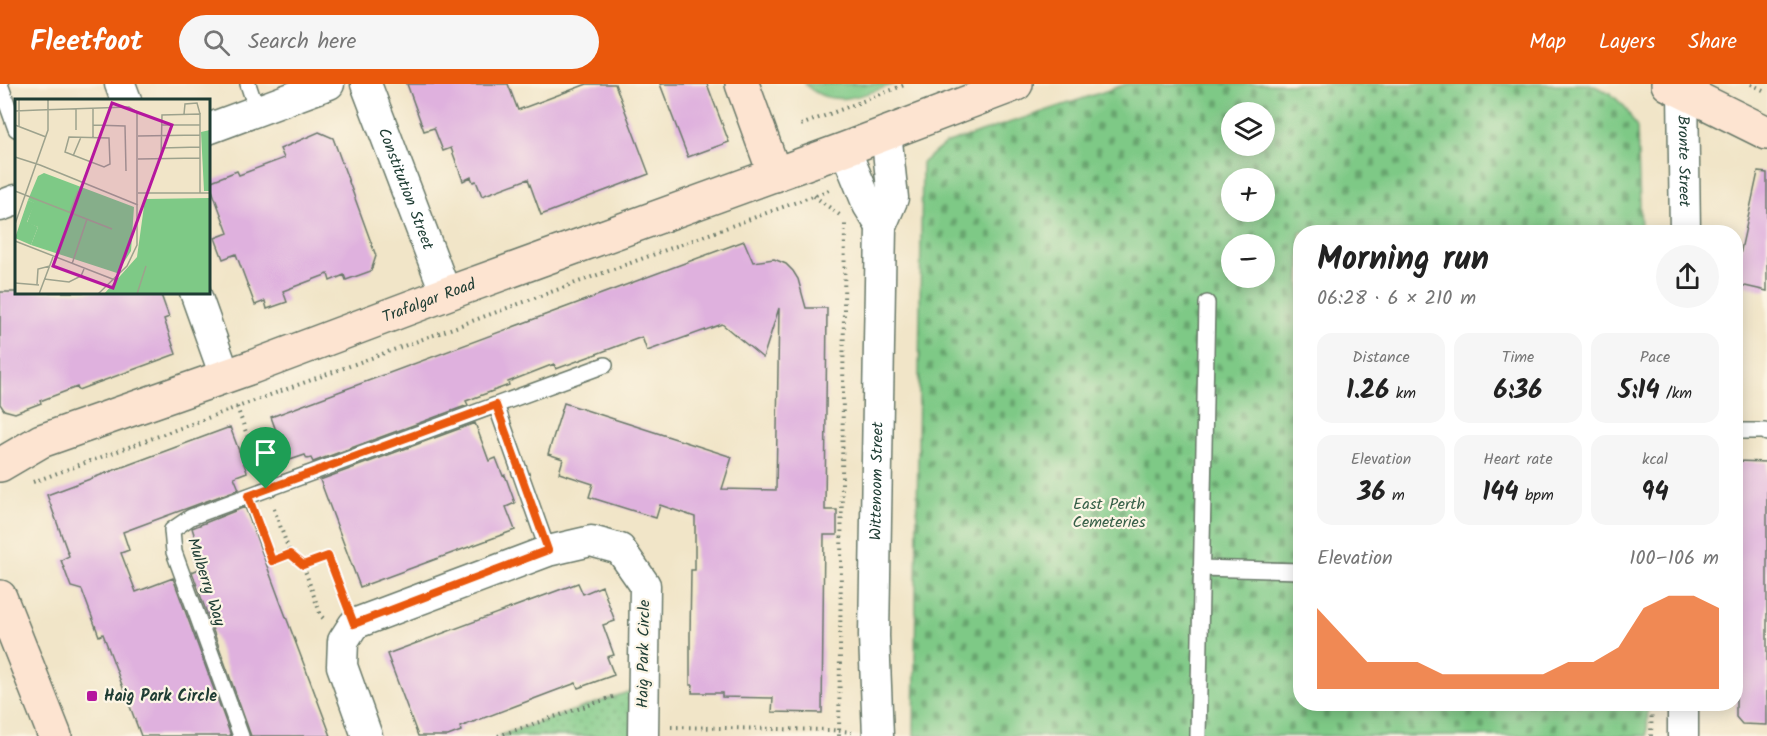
<!DOCTYPE html>
<html lang="en">
<head>
<meta charset="utf-8">
<style>
	body { margin:0; font-family:Kalam,sans-serif; background:#f6f6f6; color:#222; height:100vh; display:flex; flex-direction:column; font-size:22px; white-space:nowrap }
	* { box-sizing:border-box; margin:0 }
	p { font-size:20px; color:#767676 }
	.icon { flex:none; width:33px; height:33px; fill:none; stroke:currentColor; stroke-width:2; stroke-linecap:round; stroke-linejoin:round }
	.map { position:relative; flex:1; overflow:hidden }
	.panel { position:absolute; left:1293px; top:141px; width:450px; height:486px; display:flex; flex-direction:column; background:#fff; border-radius:24px; box-shadow:0 3px 15px #0003 }
	.panel>* { flex:none }
	.tools { position:absolute; left:1221px; top:18px; display:grid; gap:12px }
	.tools a { display:grid; place-items:center; width:54px; height:54px; border-radius:50%; background:#fff; box-shadow:0 3px 15px #0003; font-size:30px }
	.pin { position:absolute; display:grid; place-items:center; width:51px; height:51px; color:#fff; margin:-62px -26px; border-radius:50% 50% 50% 0; rotate:-45deg; box-shadow:0 0 6px #0007 }
	.pin .icon { rotate:45deg }
	.round { display:grid; place-items:center; flex:none; width:63px; height:63px; border-radius:32px; background:#f6f6f6 }
	.summary { display:flex; align-items:center; justify-content:space-between; height:102px; padding:0 24px }
	h1 { font-size:33px; font-weight:600; line-height:45px }
	.figures { display:grid; grid-template-columns:repeat(3,1fr); gap:9px; height:102px; padding:6px 24px }
	.figures div { display:grid; align-content:center; border-radius:15px; background:#f6f6f6; text-align:center }
	.figures b { font-size:26px; font-weight:600 }
	.figures small { font-size:16px; font-weight:400 }
	.figures p { font-size:16px }
	.chart { height:168px; padding:12px 24px }
	.chart p { display:flex; justify-content:space-between }
	.chart svg { width:100%; height:108px; margin-top:6px; fill:#ea580c; opacity:.7 }
	header { display:flex; align-items:center; gap:36px; box-sizing:border-box; height:84px; padding:0 30px; background:#ea580c; color:#fff }
	header strong { font-size:28px }
	nav { display:flex; gap:33px; margin-inline-start:auto; font-size:21px }
	.search { width:420px; height:54px; background:#f6f6f6; display:flex; align-items:center; gap:15px; box-sizing:border-box; padding:0 21px; border-radius:33px; color:#767676; font-size:22px }
	.map>svg:first-child { display:block }
	.grass { fill:url(#grass-dots); stroke:#4e835d; stroke-width:1.5 }
	.cemetery { fill:url(#cemetery-stones); stroke:#4e835d; stroke-width:1.5; fill-rule:evenodd }
	.garden { fill:#7ec986; stroke:#4e835d; stroke-width:1.5 }
	.building { fill:#dfb1de }
	.lines { fill:none; stroke-linecap:round; stroke-linejoin:round }
	.lane-casing { stroke:#687868; stroke-width:18 }
	.street-casing { stroke:#687868; stroke-width:33 }
	.secondary-casing { stroke:#687868; stroke-width:36 }
	.path { stroke:#687868; stroke-width:4; stroke-dasharray:1.5 4.5; stroke-linecap:butt }
	.lane { stroke:#fff; stroke-width:15 }
	.street { stroke:#fff; stroke-width:30 }
	.secondary { stroke:#fde4d1; stroke-width:33 }
	.route-casing { stroke:#fff; stroke-width:12 }
	.route { stroke:#ea580c; stroke-width:8 }
	.poi-dot { fill:#b5179e; stroke:#fcf5e5; stroke-width:2 }
	.labels { text-anchor:middle; dominant-baseline:central; stroke-width:4.5; stroke-linejoin:round; paint-order:stroke }
	.street-label { font-size:16px; fill:#1f3d34; stroke:#fcf5e5 }
	.park-label { font-size:16px; fill:#376048; stroke:#fcf5e5 }
	.poi-label { font-size:16px; font-weight:bold; fill:#1f3d34; stroke:#fcf5e5; text-anchor:start }
	.inset-road { fill:none; stroke:#9da28d; stroke-width:1.5 }
	.view { fill:#b5179e; fill-opacity:0.15; stroke:#b5179e; stroke-width:3 }
	.inset-edge { fill:none; stroke:#1f3d34; stroke-width:3 }
</style>
</head>
<body>
<header>
<strong>Fleetfoot</strong>
<div class="search"><svg class="icon" aria-label="search" viewBox="0 0 24 24"><circle cx="10" cy="10" r="6"/><path d="M15 15l6 6"/></svg>Search here</div>
<nav><a>Map</a><a>Layers</a><a>Share</a></nav>
</header>
<div class="map">
<svg width="1767" height="652" viewBox="0 0 1767 652">
	<defs>
		<pattern id="grass-dots" width="8" height="8" patternUnits="userSpaceOnUse" patternTransform="scale(1.5)"><rect width="8" height="8" fill="#7ec986"/><path d="M2 2h.1M6 6h.1" fill="none" stroke="#67a46e" stroke-width="1.8" stroke-linecap="round"/></pattern>
		<pattern id="cemetery-stones" width="16" height="16" patternUnits="userSpaceOnUse" patternTransform="scale(1.5)"><rect width="16" height="16" fill="#7ec986"/><path d="M2 7V4a2 2 0 0 1 4 0v3zM10 15v-3a2 2 0 0 1 4 0v3z" fill="#67a46e"/></pattern>
	</defs>
	<rect width="100%" height="100%" fill="#fcf5e5"/>
	<filter id="ink" filterUnits="userSpaceOnUse"><feTurbulence type="fractalNoise" baseFrequency=".0167" numOctaves="2"/><feDisplacementMap in="SourceGraphic" scale="12" xChannelSelector="R" yChannelSelector="G"/><feConvolveMatrix kernelMatrix="1 2 1 2 8 2 1 2 1" color-interpolation-filters="sRGB"/></filter>
	<filter id="wash" filterUnits="userSpaceOnUse"><feTurbulence type="fractalNoise" baseFrequency=".008" numOctaves="4" result="noise"/><feDisplacementMap in="SourceGraphic" scale="24" xChannelSelector="R" yChannelSelector="G"/><feGaussianBlur stdDeviation="1.35" result="paint"/><feColorMatrix in="noise" values="0 0 0 0 0 0 0 0 0 0 0 0 0 0 0 0 0 1.4 0 .05"/><feComposite in="paint" operator="in"/></filter>
	<g filter="url(#wash)">
		<rect width="100%" height="100%" fill="#f1e5c8"/>
		<path class="grass" d="M643 603V652H498Z"/>
		<path class="cemetery" d="M1127 0H1590L1610 9 1625 23 1637 44 1641 148H1300V620H1648L1647 652H914L922 79 945 60ZM1232 28H1264V62H1232ZM1232 94H1264V128H1232ZM1232 160H1264V194H1232Z"/>
		<path class="garden" d="M805 0H895C866 10 831 27 805 0Z"/>
		<g id="blocks">
			<path class="building" d="M407 0H508L518 26 587 0H615L649 90 541 131 528 95 482 112 476 97 473 98 471 93 463 97 451 64 443 67 434 44 424 47Z
				M660 0H707L729 58 688 73Z
				M319 48 333 54 376 172 371 187 346 196 344 191 330 197 328 190 283 207 287 218 267 225 265 217 255 221 236 170 223 175 215 154 228 149 209 98 237 87 239 91 284 74 280 65Z
				M1758 88 1767 89V207L1736 200V189Z
				M744 157 753 178 774 175 786 180 793 187 798 195 806 224H827L825 426H837V451H824L822 629 772 628 773 614 722 613V609H692L693 601H690V552L691 486H695V433L660 421 656 434 589 413 593 400 559 389 563 375 548 370 564 319 732 373 722 405 776 406 779 224 763 274 722 240 647 267 642 253 556 285 554 280 508 298 509 301 466 317 468 321 313 378 311 374 307 375 305 371 287 377 271 333Z
				M0 208H160L169 233 164 235 176 270 78 306 77 303 40 317 41 319 15 329 4 326 0 320Z
				M475 339 489 377 496 374 503 392 505 391 515 419 506 423 515 446 360 503 320 396Z
				M230 343 247 388 234 393 239 405 123 448 129 466 121 469 136 508 173 494 231 652H141L103 550 99 552 82 506 71 503 61 476 69 472 47 411Z
				M1736 377 1767 378V641L1742 640 1736 633Z
				M245 423 280 517 331 652H251L192 488 199 485 193 468 199 466 192 444Z
				M578 499 583 510 602 502 615 537 603 541 614 571 607 573 614 591 578 604 576 599 552 608 460 643 461 647 448 652H418L387 570Z"/>
		</g>
	</g>
	<g filter="url(#ink)">
		<use href="#blocks" fill-opacity="0" stroke="#687868" stroke-width="1.5"/>
		<g class="lines">
			<g class="lane-casing">
				<path id="lane" d="M0 0 16 45
					M248 0 257 27
					M496 321 548 467
					M1736 347H1765L1767 349
					M1201 484 1300 487
					M241 652 174 468 172 446 191 433 605 281
					M1198 652 1207 219"/>
			</g>
			<g class="street-casing">
				<g id="street">
					<path d="M120 0 126 16"/>
					<path id="s1" d="M366 0 446 210"/>
					<path id="s2" d="M1683 7 1685 148"/>
					<path d="M208 45 329 0"/>
					<path d="M845 65 868 121 881 142"/>
					<path d="M0 122 16 116"/>
					<path d="M195 208 225 292"/>
					<path d="M367 652 342 582 343 557 354 540 548 467 591 457 620 465 645 501 643 652"/>
					<path id="s3" d="M878 652 874 552 881 142 893 114 886 48"/>
					<path d="M1683 652V620"/>
				</g>
			</g>
			<g class="secondary-casing">
				<g id="secondary">
					<path d="M742 0 775 91"/>
					<path d="M1668 0 1767 49"/>
					<path id="s4" d="M0 381 41 357 252 283 446 210 845 65 1016 0"/>
					<path d="M0 513 55 652"/>
				</g>
			</g>
			<path class="path" d="M1751 0 1767 8
				M801 41 907 0
				M814 112 841 132
				M237 323 260 387
				M33 398 832 105
				M274 425 290 469 303 481 321 532 325 536
				M255 431 272 477 290 469
				M303 481 329 472 344 514
				M671 643 831 646 852 648
				M498 652 616 612
				M839 652 845 140
				M1651 652 1652 620"/>
			<use href="#lane" class="lane"/>
			<use href="#street" class="street"/>
			<use href="#secondary" class="secondary"/>
		</g>
	</g>
	<g class="lines" filter="url(#ink)">
		<g class="route-casing">
			<path id="route" d="M496 321 548 466 354 540 328 472 303 481 290 470 272 477 248 412Z"/>
		</g>
		<use href="#route" class="route"/>
	</g>
	<rect class="poi-dot" x="86" y="606" width="12" height="12" rx="3"/>
	<g class="labels">
		<g class="street-label">
			<text stroke="none"><textPath href="#s2" startOffset="70">Bronte Street</textPath></text>
			<text stroke="none"><textPath href="#s1" startOffset="112">Constitution Street</textPath></text>
			<text stroke="none"><textPath href="#s4" startOffset="460">Trafalgar Road</textPath></text>
			<text stroke="none"><textPath href="#s3" startOffset="255">Wittenoom Street</textPath></text>
			<text transform="translate(206 498) rotate(72)">Mulberry Way</text>
			<text transform="translate(644 570) rotate(-89)">Haig Park Circle</text>
		</g>
		<g class="park-label">
			<text x="1109" y="420">East Perth<tspan x="1109" dy="18">Cemeteries</tspan></text>
		</g>
		<g class="poi-label">
			<text x="104" y="612">Haig Park Circle</text>
		</g>
	</g>
	<g transform="translate(15 15)">
		<rect width="195" height="195" fill="#f1e5c8"/>
		<path d="M195 31V92H189L186 33ZM13 101 20 104 12 123 23 128 16 146 0 139Z" fill="#7ec986"/>
		<path d="M29 74 119 108 116 152 102 174 16 146 23 128 12 124 19 104 13 101 23 77Z" fill="#7ec986"/>
		<path d="M195 99V195H89L122 158 130 100Z" fill="#7ec986"/>
		<path class="inset-road" d="M4 0V27M61 10V31M24 11 114 8 122 13V146L112 167 83 195M0 12 24 11M169 15 170 5 182 4 185 15M0 26 31 38M78 26 110 27 111 72M146 26H185M123 37 185 36M54 38 94 39 95 65 89 68 50 53ZM78 38V9M146 49 185 48M58 57 66 38M0 58 25 66M146 59 147 16 185 15V94M123 60 185 59M25 66 123 106M0 92 97 130M123 94H195M55 113 63 92M0 125 33 31V0M0 142 100 181M57 165 72 120M29 180 54 183 66 177 69 170M0 184 24 186M22 185 23 170 35 167M24 195 38 158M122 195 131 167"/>
		<path class="view" d="M97 4 157 26 98 189 38 167Z"/>
		<rect width="195" height="195" class="inset-edge"/>
	</g>
</svg>
<div class="tools">
<a><svg class="icon" aria-label="layers" viewBox="0 0 24 24"><path d="M12 4l9 5-9 5-9-5zM3 14l9 5 9-5"/></svg></a>
<a>+</a>
<a>−</a>
</div>
<div class="pin" style="left:266px;top:405px;background:#1e9e55"><svg class="icon" aria-label="arrive" viewBox="0 0 24 24"><path d="M6 21V4h12l-3 4 3 4H6"/></svg></div>
<section class="panel">
<div class="summary"><div><h1>Morning run</h1><p>06:28 · 6 × 210 m</p></div><a class="round"><svg class="icon" aria-label="share" viewBox="0 0 24 24"><path d="M12 15V3M7 8l5-5 5 5M5 13v7h14v-7"/></svg></a></div>
<div class="figures">
<div><p>Distance</p><b>1.26<small> km</small></b></div>
<div><p>Time</p><b>6:36</b></div>
<div><p>Pace</p><b>5:14<small> /km</small></b></div>
</div>
<div class="figures">
<div><p>Elevation</p><b>36<small> m</small></b></div>
<div><p>Heart rate</p><b>144<small> bpm</small></b></div>
<div><p>kcal</p><b>94</b></div>
</div>
<div class="chart"><p><span>Elevation</span>100–106 m</p>
<svg viewBox="0 0 160 44" preserveAspectRatio="none"><path d="M0 44V11L10 22L20 33L30 33L40 33L50 38L60 38L70 38L80 38L90 38L100 33L110 33L120 27L130 11L140 6L150 6L160 11V44z"/></svg>
</div>
</section>
</div>
</body>
</html>
